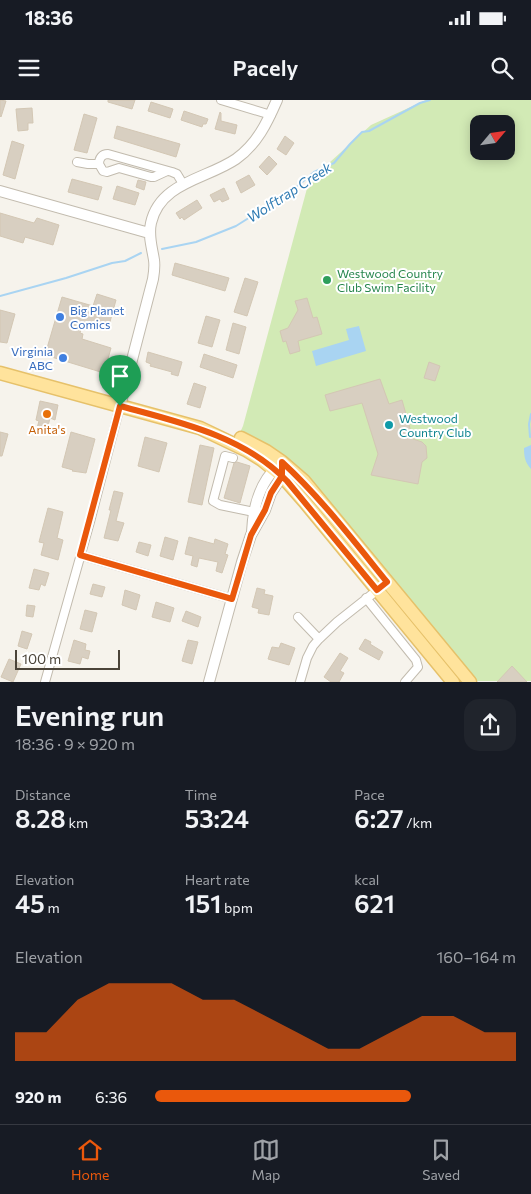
<!DOCTYPE html>
<html lang="en">
<head>
<meta charset="utf-8">
<style>
	body { margin:0; font-family:Commissioner,sans-serif; background:#20242c; color:#f1f3f6; height:100vh; display:flex; flex-direction:column; font-size:19px; white-space:nowrap }
	* { box-sizing:border-box; margin:0 }
	p { font-size:16px; color:#9ea1a6 }
	.icon { flex:none; width:28px; height:28px; fill:none; stroke:currentColor; stroke-width:2; stroke-linecap:round; stroke-linejoin:round }
	.map { position:relative; height:582px; overflow:hidden }
	.sheet { display:flex; flex-direction:column; background:#171b24; flex:1 }
	.sheet>* { flex:none }
	.needle { width:32px; rotate:61deg }
	.controls { position:absolute; left:470px; top:15px; display:grid; gap:10px }
	.controls a { display:grid; place-items:center; width:45px; height:45px; border-radius:10px; background:#171b24; box-shadow:0 2px 12px #0003; font-size:25px }
	.scale { position:absolute; left:15px; bottom:12px; width:105px; box-sizing:border-box; padding-left:5px; border:2px solid #4b4439; border-top:0; font-size:14px; line-height:18px; white-space:nowrap; color:#4b4439; -webkit-text-stroke:4px #fff; paint-order:stroke }
	.pin { position:absolute; display:grid; place-items:center; width:42px; height:42px; color:#fff; margin:-51px -21px; border-radius:50% 50% 50% 0; rotate:-45deg; box-shadow:0 0 5px #0007 }
	.pin .icon { rotate:45deg }
	.round { display:grid; place-items:center; flex:none; width:52px; height:52px; border-radius:15px; background:#20242c }
	.overview { display:flex; align-items:center; justify-content:space-between; height:85px; padding:0 15px }
	h1 { font-size:28px; font-weight:600; line-height:38px }
	.figures { display:grid; grid-template-columns:repeat(3,1fr); gap:8px; height:85px; padding:5px 15px }
	.figures div { display:grid; align-content:center }
	.figures b { font-size:25px; font-weight:600 }
	.figures small { font-size:14px; font-weight:400 }
	.figures p { font-size:14px }
	.chart { height:140px; padding:10px 15px }
	.chart p { display:flex; justify-content:space-between }
	.chart svg { width:100%; height:90px; margin-top:5px; fill:#ea580c; opacity:.7 }
	ul { padding:0 15px; list-style:none; font-size:16px }
	li { display:grid; grid-template-columns:80px 60px 1fr; align-items:center; height:38px }
	li i { height:12px; border-radius:6px; background:#ea580c }
	.status { display:flex; justify-content:space-between; align-items:center; height:35px; padding:0 25px; background:#171b24; direction:ltr }
	.status svg { height:14px; fill:currentColor }
	header { display:flex; justify-content:space-between; align-items:center; height:65px; padding:0 15px; background:#171b24; font-size:22px; font-weight:600 }
	.menu { display:flex; justify-content:space-around; align-items:center; height:70px; border-top:1px solid #363941; background:#171b24; font-size:14px; color:#9ea1a6 }
	.menu a { display:grid; justify-items:center; gap:2px }
	.menu .active { color:#ea580c }
	.map>svg:first-child { display:block }
	.green { fill:#d2eab5; fill-rule:evenodd }
	.water { fill:#a9d4f2 }
	.lines { fill:none; stroke-linecap:round; stroke-linejoin:round }
	.stream { stroke:#a9d4f2; stroke-width:2 }
	.building { fill:#d8cfc1; stroke:#d3c7b4 }
	.minor-casing { stroke:#c2bbae; stroke-width:10 }
	.tertiary-casing { stroke:#c2bbae; stroke-width:12 }
	.primary-casing { stroke:#e6c16a; stroke-width:15 }
	.minor { stroke:#fff; stroke-width:8 }
	.tertiary { stroke:#fff; stroke-width:10 }
	.primary { stroke:#ffe39c; stroke-width:12 }
	.route-casing { stroke:#fff; stroke-width:10 }
	.route { stroke:#ea580c; stroke-width:6 }
	.leisure-dot { fill:#2e9e5b; stroke:#fff; stroke-width:2 }
	.shop-dot { fill:#3f7fe0; stroke:#fff; stroke-width:2 }
	.food-dot { fill:#e8710a; stroke:#fff; stroke-width:2 }
	.culture-dot { fill:#0f9aa8; stroke:#fff; stroke-width:2 }
	.labels { text-anchor:middle; dominant-baseline:central; stroke-width:4; stroke-linejoin:round; paint-order:stroke }
	.leisure-label { font-size:12px; fill:#27864d; stroke:#fff; text-anchor:start }
	.shop-label { font-size:12px; fill:#366cbe; stroke:#fff; text-anchor:start }
	.culture-label { font-size:12px; fill:#0d838f; stroke:#fff; text-anchor:start }
	.food-label { font-size:12px; fill:#c56008; stroke:#fff }
	.water-label { font-size:14px; font-style:italic; fill:#2e7ab2; stroke:#fff }
</style>
</head>
<body>
<div class="status"><b>18:36</b><svg viewBox="0 0 49 12"><path d="M0 12V9h3v3zM5 12V6h3v6zM10 12V3h3v9zM15 12V0h3v12zM26 1h20v11H26zM47 4h2v5h-2z"/></svg></div>
<header><svg class="icon" aria-label="menu" viewBox="0 0 24 24"><path d="M4 6h16M4 12h16M4 18h16"/></svg>Pacely<svg class="icon" aria-label="search" viewBox="0 0 24 24"><circle cx="10" cy="10" r="6"/><path d="M15 15l6 6"/></svg></header>
<div class="map">
<svg width="531" height="582" viewBox="0 0 531 582">
	<rect width="100%" height="100%" fill="#f6f3ec"/>
	<path class="green" d="M426 0H531V581H470L317 396 238 337 243 326 309 81 371 25ZM479 24H506V51H479Z"/>
	<path class="water" d="M359 226 366 251 316 266 312 251 349 240 346 229Z
		M531 345V369C525 362 524 357 524 348Z"/>
	<g class="lines">
		<path class="stream" d="M162 149 196 142 236 126 263 109 286 96 314 72 334 63 350 44 362 32 369 31 420 3 430 0
			M0 196 66 178 112 163 125 161 141 153
			M530 337 529 324 531 314"/>
	</g>
	<path class="building" d="M0 0 6 1 1 17 0 16Z
		M108 0H135L132 9 108 2Z
		M151 2 173 9 170 18 148 11Z
		M32 8 33 23H28V30L18 31 16 9Z
		M184 11 208 19 206 24H203L202 27 181 20Z
		M220 12 221 13V21L237 25 235 34 215 29Z
		M84 14 97 18 87 53 74 50Z
		M117 26 180 44 176 57 114 38Z
		M285 36 294 43 286 55 277 49Z
		M12 41 24 45 15 79 3 75Z
		M269 56 277 64 267 75 259 67Z
		M249 75 255 85 241 93 236 82Z
		M72 79 102 87 98 100 68 92Z
		M138 80 146 82 144 90 136 87Z
		M117 86 139 93 135 105 113 99Z
		M224 88 229 99 222 102 220 99 214 102 210 95Z
		M197 100 202 108 184 120 182 117 180 119 176 113Z
		M0 113 34 123 37 118 59 125 53 145 25 137 23 143 0 136Z
		M175 163 229 178 225 191 172 175Z
		M245 178 258 182 247 216 234 212Z
		M97 194 116 200 108 229 83 222 80 233 83 234 82 239 111 248 104 273 45 255 62 197 93 206Z
		M307 198 313 218 317 217 322 234 298 241 300 251 290 254 286 241 283 242 280 231 288 228 298 210 295 201Z
		M0 210 15 214 7 243 0 242Z
		M206 216 220 220 212 247 198 243Z
		M233 223 246 227 239 254 226 250Z
		M148 252 182 262 178 276 171 274 172 272 150 266 151 264 146 262Z
		M204 254 237 265 233 278 200 267Z
		M429 262 440 266 435 281 424 278Z
		M380 279 389 304 402 300 413 339 422 342 426 346 427 358 422 362 418 384 371 375 378 354 362 303 330 311 325 295Z
		M194 283 206 287 200 308 187 304Z
		M40 301 58 305 55 320 50 318 47 330 37 328 39 321 36 320Z
		M0 332 8 334 2 356H0Z
		M71 332 95 339 86 373 72 371 73 370 62 367Z
		M145 337 167 343 159 372 138 366Z
		M200 345 214 348 202 405 188 402Z
		M237 362 250 366 240 403 224 398 234 363Z
		M114 391 123 393 116 421 124 423 118 441 104 438 111 410H109Z
		M48 408 63 412 57 438 63 440 58 460 41 455 44 443 39 442Z
		M165 437 178 441 173 460 160 456Z
		M189 437 214 444 215 439 228 444 225 454 228 455 222 473 216 471 218 462 199 458 197 467 191 465 193 456 185 454Z
		M139 442 151 445 148 456 136 452Z
		M34 469 49 473 45 486 41 484 39 490 29 488Z
		M93 484 105 487 102 497 90 494Z
		M257 488 265 490 264 494 273 496 269 515 258 513 259 509 252 507Z
		M125 490 140 495 136 510 122 505Z
		M156 502 174 508 170 522 152 517Z
		M27 505 35 506 33 517 26 516Z
		M85 510 97 513 92 532 80 529Z
		M186 511 201 517 198 527 182 521Z
		M22 531 32 534 27 549 18 546Z
		M365 539 371 542 370 544 383 552 379 560 359 549Z
		M74 540 86 544 85 550 90 551 88 559 82 557 80 564 68 561Z
		M188 540 198 542 192 564 182 561Z
		M281 543 295 548 289 565 268 559 272 547 279 548Z
		M340 553 348 558 340 571 344 573 339 582H331L324 577Z
		M9 559 21 564 13 582 1 577Z
		M512 566 527 582H497Z"/>
	<g class="lines">
		<g class="minor-casing">
			<path id="minor" d="M221 0 271 15
				M77 62 88 64H99
				M99 64C99 58 102 54 108 54L172 72 177 74 183 84
				M99 64 103 71 107 72 119 68 151 77H154L167 71
				M233 358 225 356 213 401 220 405 254 412
				M80 455 232 499
				M366 498 416 560 418 567 405 582
				M298 517 319 539
				M45 582 90 422 120 306
				M300 582 307 558 313 546 319 539 337 522 380 488"/>
		</g>
		<g class="tertiary-casing">
			<path id="tertiary" d="M0 91 149 133
				M120 306 153 179C154 173 155 167 154 160 152 147 148 136 151 123 160 82 207 79 236 59 257 44 267 23 277 0
				M252 432C253 408 260 382 278 366
				M209 582 242 462 251 435 265 410 271 393 282 376V370"/>
		</g>
		<g class="primary-casing">
			<path id="primary" d="M0 273 200 328 246 350 262 360 282 376 304 401 453 582
				M241 338 266 351 282 362 304 381 470 582"/>
		</g>
		<use href="#minor" class="minor"/>
		<use href="#tertiary" class="tertiary"/>
		<use href="#primary" class="primary"/>
	</g>
	<g class="lines">
		<g class="route-casing">
			<path id="route" d="M120 306 80 455 232 499 251 435 265 410 271 393 282 376V362C321 398 353 440 387 482L377 490 287 381C244 336 179 322 120 306"/>
		</g>
		<use href="#route" class="route"/>
	</g>
	<circle class="leisure-dot" cx="327" cy="180" r="5"/>
	<g class="shop-dot">
		<circle cx="60" cy="217" r="5"/>
		<circle cx="63" cy="258" r="5"/>
	</g>
	<circle class="food-dot" cx="47" cy="314" r="5"/>
	<circle class="culture-dot" cx="389" cy="325" r="5"/>
	<g class="labels">
		<g class="leisure-label">
			<text x="337" y="173">Westwood Country<tspan x="337" dy="14">Club Swim Facility</tspan></text>
		</g>
		<g class="shop-label">
			<text x="70" y="210">Big Planet<tspan x="70" dy="14">Comics</tspan></text>
			<text x="53" y="251" text-anchor="end">Virginia<tspan x="53" dy="14">ABC</tspan></text>
		</g>
		<g class="culture-label">
			<text x="399" y="318">Westwood<tspan x="399" dy="14">Country Club</tspan></text>
		</g>
		<g class="food-label">
			<text x="47" y="329">Anita's</text>
		</g>
		<g class="water-label">
			<text transform="translate(289 92) rotate(-33)">Wolftrap Creek</text>
		</g>
	</g>
</svg>
<div class="controls">
<a><svg class="needle" viewBox="-14 -14 28 28"><path d="M0-13l5 13h-10z" fill="#e53935"/><path d="M0 13l5-13h-10z" fill="#9ea1a6"/></svg></a>
</div>
<div class="scale">100 m</div>
<div class="pin" style="left:120px;top:306px;background:#1e9e55"><svg class="icon" aria-label="arrive" viewBox="0 0 24 24"><path d="M6 21V4h12l-3 4 3 4H6"/></svg></div>
</div>
<section class="sheet">
<div class="overview"><div><h1>Evening run</h1><p>18:36 · 9 × 920 m</p></div><a class="round"><svg class="icon" aria-label="share" viewBox="0 0 24 24"><path d="M12 15V3M7 8l5-5 5 5M5 13v7h14v-7"/></svg></a></div>
<div class="figures">
<div><p>Distance</p><b>8.28<small> km</small></b></div>
<div><p>Time</p><b>53:24</b></div>
<div><p>Pace</p><b>6:27<small> /km</small></b></div>
</div>
<div class="figures">
<div><p>Elevation</p><b>45<small> m</small></b></div>
<div><p>Heart rate</p><b>151<small> bpm</small></b></div>
<div><p>kcal</p><b>621</b></div>
</div>
<div class="chart"><p><span>Elevation</span>160–164 m</p>
<svg viewBox="0 0 160 44" preserveAspectRatio="none"><path d="M0 44V30L10 30L20 14L30 6L40 6L50 6L60 14L70 14L80 22L90 30L100 38L110 38L120 30L130 22L140 22L150 30L160 30V44z"/></svg>
</div>
<ul>
<li><b>920 m</b>6:36<i style="width:71%"></i></li>
</ul>
</section>
<nav class="menu">
<a class="active"><svg class="icon" aria-label="home" viewBox="0 0 24 24"><path d="M3 11l9-7 9 7M6 9v11h12V9"/></svg>Home</a>
<a><svg class="icon" aria-label="map" viewBox="0 0 24 24"><path d="M3 6l6-2 6 2 6-2v14l-6 2-6-2-6 2zM9 4v14M15 6v14"/></svg>Map</a>
<a><svg class="icon" aria-label="saved" viewBox="0 0 24 24"><path d="M7 4h10v16l-5-4-5 4z"/></svg>Saved</a>
</nav>
</body>
</html>
